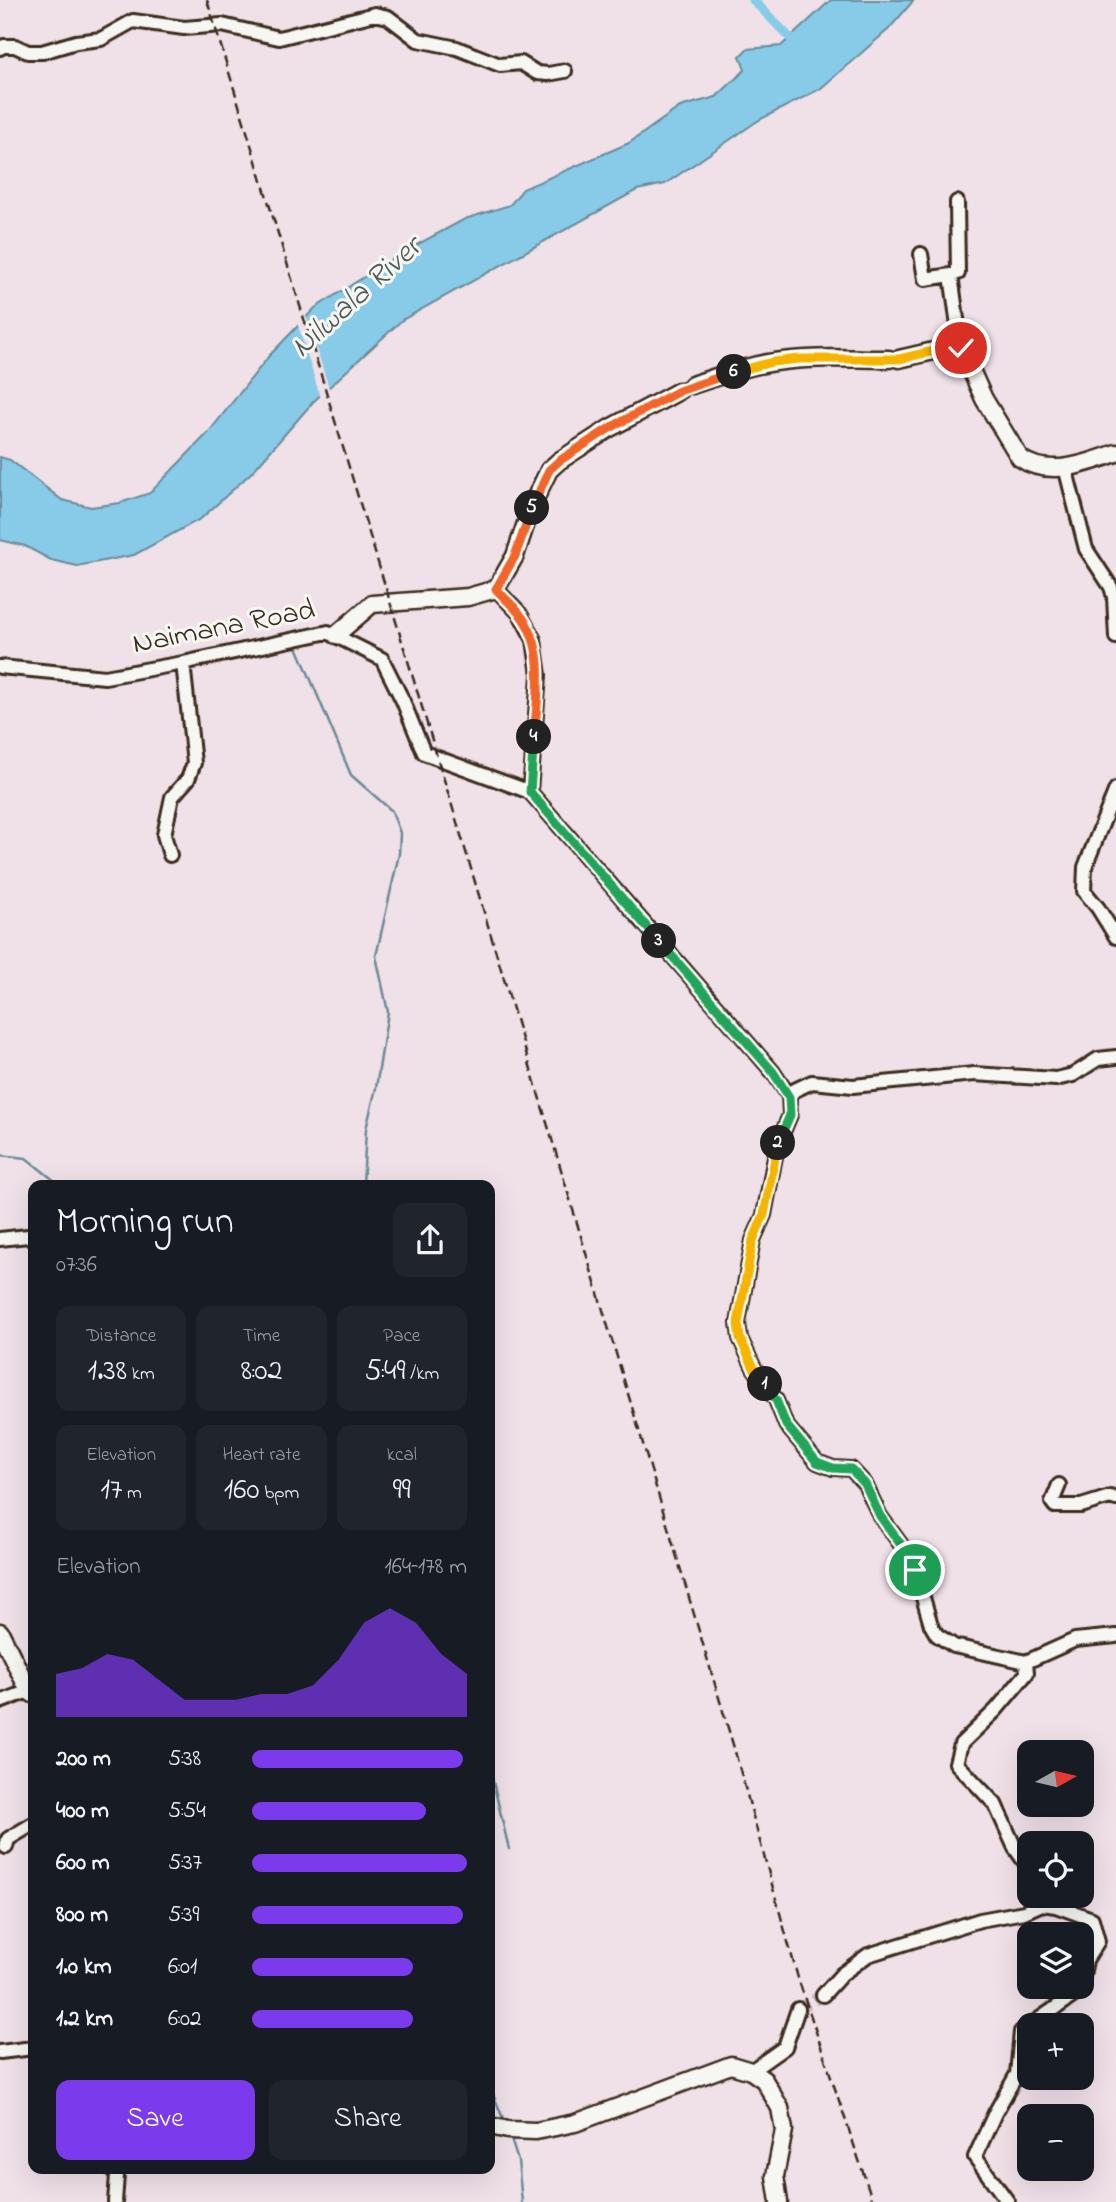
<!DOCTYPE html>
<html lang="en">
<head>
<meta charset="utf-8">
<style>
	body { margin:0; font-family:"Indie Flower",sans-serif; background:#20242c; color:#f1f3f6; height:100vh; display:flex; flex-direction:column; font-size:26px; white-space:nowrap }
	* { box-sizing:border-box; margin:0 }
	p { font-size:23px; color:#9ea1a6 }
	.icon { flex:none; width:38px; height:38px; fill:none; stroke:currentColor; stroke-width:2; stroke-linecap:round; stroke-linejoin:round }
	.map { position:relative; flex:1; overflow:hidden }
	.panel { position:absolute; left:28px; top:1180px; width:467px; height:994px; display:flex; flex-direction:column; background:#171b24; border-radius:14px; box-shadow:0 7px 28px #0002 }
	.panel>* { flex:none }
	.needle { width:46px; rotate:82deg }
	.buttons { position:absolute; left:1017px; top:1740px; display:grid; gap:14px }
	.buttons a { display:grid; place-items:center; width:77px; height:77px; border-radius:14px; background:#171b24; box-shadow:0 7px 28px #0002; font-size:35px }
	.pin { position:absolute; display:grid; place-items:center; width:60px; height:60px; color:#fff; margin:-30px; border:4px solid #fff; border-radius:50%; box-shadow:0 2px 7px #0007 }
	.km { position:absolute; width:35px; height:35px; margin:-18px; border-radius:50%; background:#222; color:#fff; font-size:19px; line-height:35px; text-align:center }
	.round { display:grid; place-items:center; flex:none; width:74px; height:74px; border-radius:14px; background:#20242c }
	.head { display:flex; align-items:center; justify-content:space-between; height:119px; padding:0 28px }
	h1 { font-size:38px; font-weight:600; line-height:52px }
	.figures { display:grid; grid-template-columns:repeat(3,1fr); gap:10px; height:119px; padding:7px 28px }
	.figures div { display:grid; align-content:center; border-radius:14px; background:#20242c; text-align:center }
	.figures b { font-size:30px; font-weight:600 }
	.figures small { font-size:19px; font-weight:400 }
	.figures p { font-size:19px }
	.chart { height:196px; padding:14px 28px }
	.chart p { display:flex; justify-content:space-between }
	.chart svg { width:100%; height:126px; margin-top:7px; fill:#7c3aed; opacity:.7 }
	.cta { display:flex; gap:14px; margin-top:auto; padding:14px 28px }
	.cta a { flex:1; height:80px; border-radius:14px; background:#7c3aed; color:#fff; font-size:28px; font-weight:600; line-height:80px; text-align:center }
	.cta a+a { background:#20242c; color:#f1f3f6 }
	ul { padding:0 28px; list-style:none; font-size:23px }
	li { display:grid; grid-template-columns:112px 84px 1fr; align-items:center; height:52px }
	li i { height:18px; border-radius:9px; background:#7c3aed }
	.map>svg:first-child { display:block }
	.water { fill:#87cbe9; stroke:#698b98; stroke-width:2 }
	.pier { fill:#f0e1e8 }
	.lines { fill:none; stroke-linecap:round; stroke-linejoin:round }
	.stream { stroke:#698b98; stroke-width:2.5 }
	.canal { stroke:#87cbe9; stroke-width:9 }
	.minor-tunnel { stroke:#ccbcc0; stroke-width:12; stroke-dasharray:12 6; stroke-linecap:butt }
	.minor-casing { stroke:#3b2a1e; stroke-width:18 }
	.major-casing { stroke:#3b2a1e; stroke-width:21 }
	.minor { stroke:#f6f6f2; stroke-width:12 }
	.major { stroke:#f6f6f2; stroke-width:16 }
	.rail { stroke:#3b2a1e; stroke-width:2.5; stroke-dasharray:10 5; stroke-linecap:butt }
	.split-1-casing { stroke:#fff; stroke-width:14 }
	.split-2-casing { stroke:#fff; stroke-width:14 }
	.split-3-casing { stroke:#fff; stroke-width:14 }
	.split-4-casing { stroke:#fff; stroke-width:14 }
	.split-5-casing { stroke:#fff; stroke-width:14 }
	.split-6-casing { stroke:#fff; stroke-width:14 }
	.split-7-casing { stroke:#fff; stroke-width:14 }
	.split-1 { stroke:#22a559; stroke-width:9 }
	.split-2 { stroke:#f5b400; stroke-width:9 }
	.split-3 { stroke:#22a559; stroke-width:9 }
	.split-4 { stroke:#22a559; stroke-width:9 }
	.split-5 { stroke:#f0652b; stroke-width:9 }
	.split-6 { stroke:#f0652b; stroke-width:9 }
	.split-7 { stroke:#f5b400; stroke-width:9 }
	.labels { text-anchor:middle; dominant-baseline:central; stroke-width:6; stroke-linejoin:round; paint-order:stroke }
	.street-label { font-size:30px; fill:#3b2a1e; stroke:#f6f6f2 }
	.water-label { font-size:32px; font-style:italic; fill:#525a5b; stroke:#f6f6f2 }
</style>
</head>
<body>
<div class="map">
<svg width="1116" height="2202" viewBox="0 0 1116 2202">
	<rect width="100%" height="100%" fill="#f0e1e8"/>
	<filter id="ink" filterUnits="userSpaceOnUse"><feTurbulence type="fractalNoise" baseFrequency=".0143" numOctaves="2"/><feDisplacementMap in="SourceGraphic" scale="14" xChannelSelector="R" yChannelSelector="G"/><feConvolveMatrix kernelMatrix="1 2 1 2 8 2 1 2 1" color-interpolation-filters="sRGB"/></filter>
	<g filter="url(#ink)">
		<path class="water" d="M831 0H914L889 29 820 89 759 120 665 184 637 190 402 320 313 402 253 471 202 518 134 555 77 566 51 560 25 546 0 540V457L10 460 62 500 91 507 120 503 150 493 208 433 269 356 315 308 405 251 465 219 510 205 523 189 629 143 680 107 716 97 745 70 740 56 747 49 781 46Z"/>
		<path class="pier" d="M305 313 330 391 321 399 297 322Z"/>
		<g class="lines">
			<path class="stream" d="M295 642 351 775 392 811 400 833 399 854 376 956 388 1012 376 1088 366 1129 363 1185
				M0 1155 26 1158 60 1185
				M490 1769 509 1849
				M490 2087 505 2123
				M510 2136 518 2161 522 2202"/>
			<path class="canal" d="M753 0 796 44"/>
			<path class="minor-tunnel" d="M798 2009 823 1995"/>
			<g class="minor-casing">
				<path id="minor" d="M0 48 4 46H15L28 52H42L76 42 101 39 133 21 184 28 222 25 279 38 375 14 388 17 418 40 457 48 500 65 521 63 537 73 548 74 565 71
					M921 254 925 279 951 275 961 348
					M951 275 958 273 957 202
					M1065 467 1086 549 1111 587 1114 597 1116 637
					M496 589 520 614 534 640 539 675 530 792
					M0 667 105 677 183 663 328 632 382 659 403 701 424 753 530 792 773 1072 789 1096 790 1115 777 1146 764 1215 753 1240 738 1323 740 1338 754 1368 776 1400 786 1425 817 1462 833 1468 851 1469 865 1484 880 1516 902 1546 915 1570 931 1625 937 1635 954 1646 1026 1662
					M1116 789 1085 867 1084 891 1098 908 1116 937
					M170 855 164 835 172 797 188 779 194 763 183 663
					M789 1096 795 1090 812 1082 853 1086 974 1074 1056 1079 1073 1075 1098 1059 1116 1057
					M0 1239 28 1236 33 1240
					M1059 1485 1052 1502 1055 1506H1081L1110 1497 1116 1499
					M1026 1662 1027 1673 996 1710 961 1744 956 1763 995 1804 1015 1848 1029 1868
					M1026 1662 1075 1640 1116 1636
					M0 1702 29 1691
					M6 1847 8 1839 33 1824
					M1048 1895 1056 1906 1092 1919 1098 1941 1086 1960 1082 1981
					M823 1995 842 1974 868 1955 980 1920 1024 1912 1042 1904 1056 1906
					M1031 2025 1080 1991V1986
					M0 2052 33 2048
					M751 2071 785 2047 798 2009
					M111 2168 117 2175 115 2202
					M1008 2202 975 2157 995 2113 1017 2074 1021 2032 1029 2026"/>
			</g>
			<g class="major-casing">
				<path id="major" d="M899 359 951 347 961 348 984 399 1020 458C1048 478 1086 464 1116 453
					M692 385C719 376 747 366 775 362 813 356 851 359 889 359
					M336 635 372 604 468 597 496 589 515 556 532 505 549 470 559 461 610 428 679 391
					M0 1632 29 1691 33 1694
					M490 2126 508 2130 536 2131 575 2123 731 2065 751 2071 764 2080 780 2108 784 2130 775 2176 779 2202"/>
			</g>
			<use href="#minor" class="minor"/>
			<use href="#major" class="major"/>
			<path class="rail" d="M207 0 463 842 734 1748 798 1978 873 2202"/>
		</g>
	</g>
	<g class="lines" filter="url(#ink)">
		<g class="split-1-casing">
			<path id="split-1" d="M765 1384 776 1400 786 1425 817 1462 833 1468 851 1469 865 1484 880 1516 902 1546 915 1570"/>
		</g>
		<g class="split-2-casing">
			<path id="split-2" d="M765 1384 754 1368 740 1338 738 1323 753 1240 764 1215 778 1143"/>
		</g>
		<g class="split-3-casing">
			<path id="split-3" d="M659 941 773 1072 789 1097 790 1115 778 1143"/>
		</g>
		<g class="split-4-casing">
			<path id="split-4" d="M534 737 530 792 659 941"/>
		</g>
		<g class="split-5-casing">
			<path id="split-5" d="M532 508 515 556 496 589C503 597 512 604 519 613 548 648 537 696 534 737"/>
		</g>
		<g class="split-6-casing">
			<path id="split-6" d="M532 508 549 470 559 461 610 428 679 391 734 372"/>
		</g>
		<g class="split-7-casing">
			<path id="split-7" d="M734 372 772 362 800 359H899L951 347 961 348"/>
		</g>
		<use href="#split-1" class="split-1"/>
		<use href="#split-2" class="split-2"/>
		<use href="#split-3" class="split-3"/>
		<use href="#split-4" class="split-4"/>
		<use href="#split-5" class="split-5"/>
		<use href="#split-6" class="split-6"/>
		<use href="#split-7" class="split-7"/>
	</g>
	<g class="labels">
		<g class="street-label">
			<text transform="translate(224 628) rotate(-11)">Naimana Road</text>
		</g>
		<g class="water-label">
			<text transform="translate(357 298) rotate(-42)">Nilwala River</text>
		</g>
	</g>
</svg>
<div class="buttons">
<a><svg class="needle" viewBox="-14 -14 28 28"><path d="M0-13l5 13h-10z" fill="#e53935"/><path d="M0 13l5-13h-10z" fill="#9ea1a6"/></svg></a>
<a><svg class="icon" aria-label="locate" viewBox="0 0 24 24"><circle cx="12" cy="12" r="6"/><path d="M12 2v4M12 18v4M2 12h4M18 12h4"/></svg></a>
<a><svg class="icon" aria-label="layers" viewBox="0 0 24 24"><path d="M12 4l9 5-9 5-9-5zM3 14l9 5 9-5"/></svg></a>
<a>+</a>
<a>−</a>
</div>
<div class="pin" style="left:915px;top:1570px;background:#1e9e55"><svg class="icon" aria-label="arrive" viewBox="0 0 24 24"><path d="M6 21V4h12l-3 4 3 4H6"/></svg></div>
<div class="pin" style="left:961px;top:348px;background:#d93025"><svg class="icon" aria-label="check" viewBox="0 0 24 24"><path d="M5 12l5 5 9-10"/></svg></div>
<b class="km" style="left:765px;top:1384px">1</b>
<b class="km" style="left:778px;top:1143px">2</b>
<b class="km" style="left:659px;top:941px">3</b>
<b class="km" style="left:534px;top:737px">4</b>
<b class="km" style="left:532px;top:508px">5</b>
<b class="km" style="left:734px;top:372px">6</b>
<section class="panel">
<div class="head"><div><h1>Morning run</h1><p>07:36</p></div><a class="round"><svg class="icon" aria-label="share" viewBox="0 0 24 24"><path d="M12 15V3M7 8l5-5 5 5M5 13v7h14v-7"/></svg></a></div>
<div class="figures">
<div><p>Distance</p><b>1.38<small> km</small></b></div>
<div><p>Time</p><b>8:02</b></div>
<div><p>Pace</p><b>5:49<small> /km</small></b></div>
</div>
<div class="figures">
<div><p>Elevation</p><b>17<small> m</small></b></div>
<div><p>Heart rate</p><b>160<small> bpm</small></b></div>
<div><p>kcal</p><b>99</b></div>
</div>
<div class="chart"><p><span>Elevation</span>164–178 m</p>
<svg viewBox="0 0 160 44" preserveAspectRatio="none"><path d="M0 44V29L10 27L20 22L30 24L40 31L50 38L60 38L70 38L80 36L90 36L100 33L110 24L120 11L130 6L140 11L150 22L160 29V44z"/></svg>
</div>
<ul>
<li><b>200 m</b>5:38<i style="width:98%"></i></li>
<li><b>400 m</b>5:54<i style="width:81%"></i></li>
<li><b>600 m</b>5:37<i style="width:100%"></i></li>
<li><b>800 m</b>5:39<i style="width:98%"></i></li>
<li><b>1.0 km</b>6:01<i style="width:75%"></i></li>
<li><b>1.2 km</b>6:02<i style="width:75%"></i></li>
</ul>
<div class="cta"><a>Save</a><a>Share</a></div>
</section>
</div>
</body>
</html>
